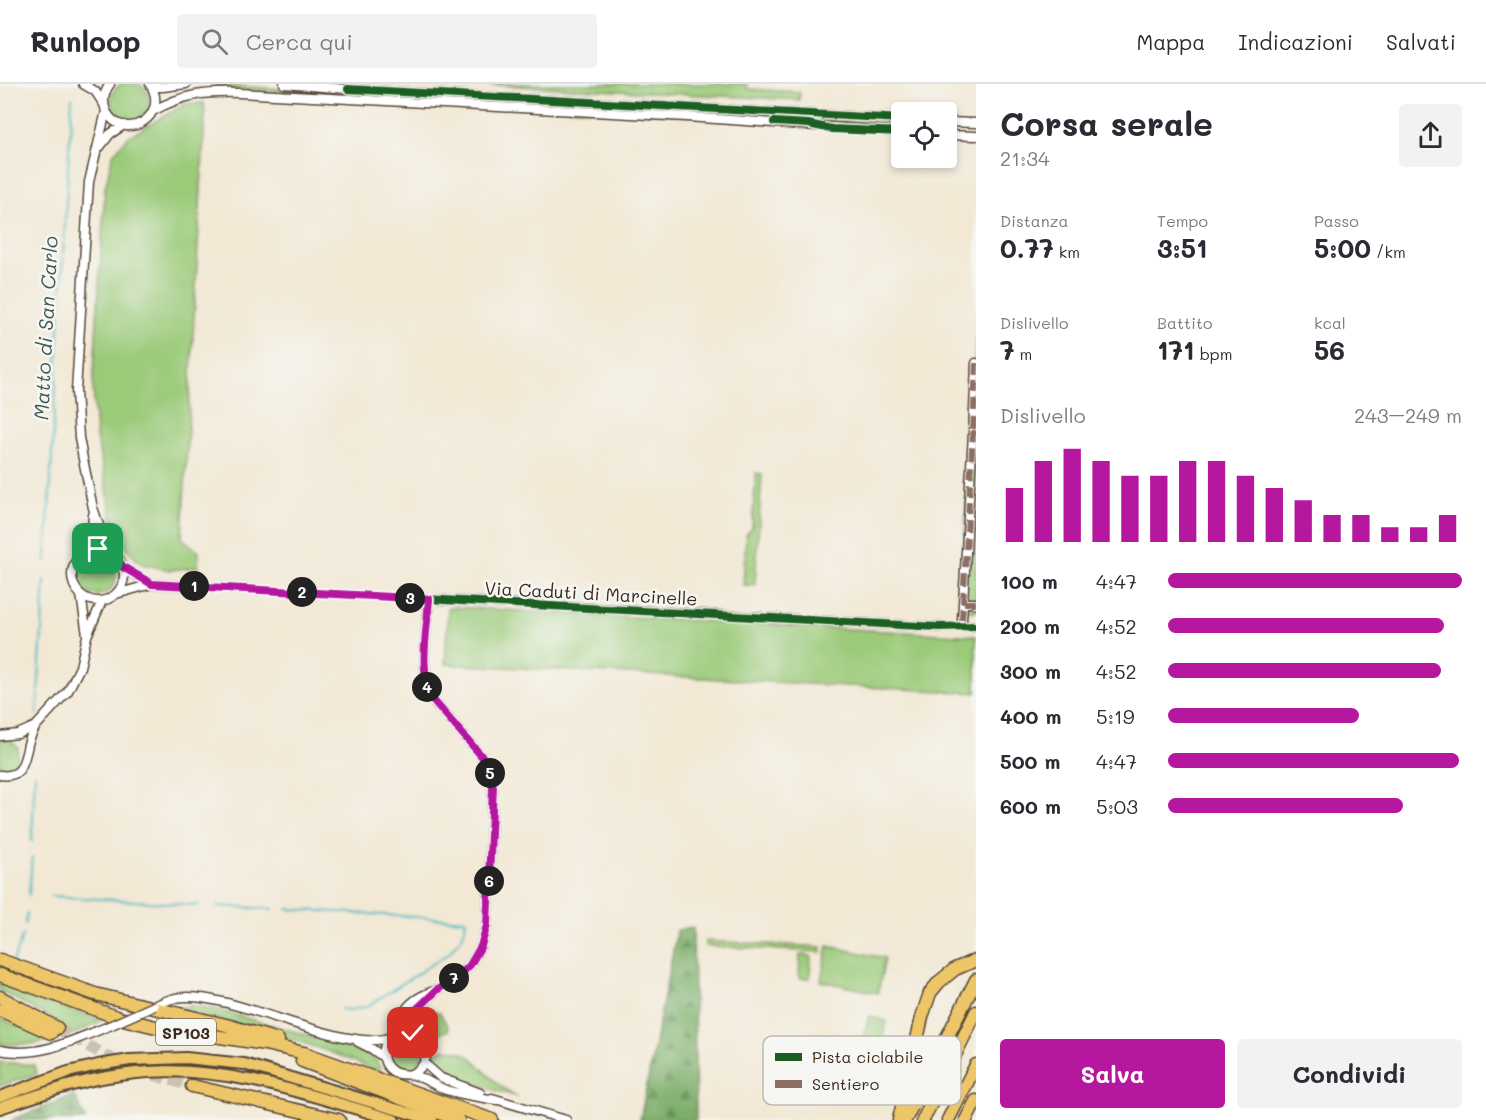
<!DOCTYPE html>
<html lang="it">
<head>
<meta charset="utf-8">
<style>
	body { margin:0; font-family:Mali,sans-serif; background:#f2f2f3; color:#2b2b33; height:100vh; display:flex; flex-direction:column; font-size:22px; white-space:nowrap }
	* { box-sizing:border-box; margin:0 }
	p { font-size:20px; color:#7c7c81 }
	.icon { flex:none; width:33px; height:33px; fill:none; stroke:currentColor; stroke-width:2; stroke-linecap:round; stroke-linejoin:round }
	.map { position:relative; flex:1; overflow:hidden }
	.sheet { display:flex; flex-direction:column; background:#fff; width:510px }
	.sheet>* { flex:none }
	.fabs { position:absolute; left:891px; top:18px; display:grid; gap:12px }
	.fabs a { display:grid; place-items:center; width:66px; height:66px; border-radius:6px; background:#fff; box-shadow:0 3px 9px #0003; font-size:30px }
	.pin { position:absolute; display:grid; place-items:center; width:51px; height:51px; color:#fff; margin:-26px; border-radius:12px; box-shadow:0 3px 9px #0006 }
	.km { position:absolute; width:30px; height:30px; margin:-15px; border-radius:50%; background:#222; color:#fff; font-size:16px; line-height:30px; text-align:center }
	.round { display:grid; place-items:center; flex:none; width:63px; height:63px; border-radius:6px; background:#f2f2f3 }
	.summary { display:flex; align-items:center; justify-content:space-between; height:102px; padding:0 24px }
	h1 { font-size:33px; font-weight:700; line-height:45px }
	.figures { display:grid; grid-template-columns:repeat(3,1fr); gap:9px; height:102px; padding:6px 24px }
	.figures div { display:grid; align-content:center }
	.figures b { font-size:26px; font-weight:700 }
	.figures small { font-size:16px; font-weight:400 }
	.figures p { font-size:16px }
	.chart { height:168px; padding:12px 24px }
	.chart p { display:flex; justify-content:space-between }
	.chart svg { width:100%; height:108px; margin-top:6px; stroke:#b5179e; stroke-width:6 }
	.button { display:flex; gap:12px; margin-top:auto; padding:12px 24px }
	.button a { flex:1; height:69px; border-radius:6px; background:#b5179e; color:#fff; font-size:24px; font-weight:700; line-height:69px; text-align:center }
	.button a+a { background:#f2f2f3; color:#2b2b33 }
	ul { padding:0 24px; list-style:none; font-size:20px }
	li { display:grid; grid-template-columns:96px 72px 1fr; align-items:center; height:45px }
	li i { height:15px; border-radius:8px; background:#b5179e }
	header { display:flex; align-items:center; gap:36px; box-sizing:border-box; height:84px; padding:0 30px; background:#fff; border-bottom:2px solid #e1e1e2 }
	header strong { font-size:28px }
	nav { display:flex; gap:33px; margin-inline-start:auto; font-size:21px }
	.search { width:420px; height:54px; background:#f2f2f3; display:flex; align-items:center; gap:15px; box-sizing:border-box; padding:0 21px; border-radius:6px; color:#7c7c81; font-size:22px }
	main { display:flex; flex:1; min-height:0 }
	.map>svg:first-child { display:block }
	.green { fill:#9bca79; stroke:#6b7a4c; stroke-width:1.5 }
	.forest { fill:url(#forest-firs); stroke:#5c6c44; stroke-width:1.5 }
	.park { fill:url(#park-tufts); stroke:#6b7a4c; stroke-width:1.5 }
	.lines { fill:none; stroke-linecap:round; stroke-linejoin:round }
	.stream { stroke:#48b7c1; stroke-width:2 }
	.highway-tunnel { stroke:#cdc2b0; stroke-width:12; stroke-dasharray:12 6; stroke-linecap:butt }
	.minor-casing { stroke:#564639; stroke-width:11 }
	.major-casing { stroke:#564639; stroke-width:14 }
	.highway-casing { stroke:#564639; stroke-width:15 }
	.minor { stroke:#fff; stroke-width:8 }
	.major { stroke:#ecc669; stroke-width:10 }
	.highway { stroke:#ecc669; stroke-width:12 }
	.minor-bridge-casing { stroke:#564639; stroke-width:11; stroke-linecap:butt }
	.minor-bridge { stroke:#fff; stroke-width:8 }
	.quiet { stroke:#8d6e63; stroke-width:6; stroke-dasharray:12 6; stroke-linecap:butt }
	.cycleway-casing { stroke:#f6f6f2; stroke-width:11 }
	.cycleway { stroke:#1b5e20; stroke-width:8 }
	.route-casing { stroke:#fff; stroke-width:12 }
	.route { stroke:#b5179e; stroke-width:8 }
	.labels { text-anchor:middle; dominant-baseline:central; stroke-width:5; stroke-linejoin:round; paint-order:stroke }
	.shield { fill:#f6f6f2; stroke:#73675e; stroke-width:1.5 }
	.shield-label { font-size:16px; font-weight:bold; fill:#3b2a1e }
	.street-label { font-size:18px; fill:#3b2a1e; stroke:#f6f6f2 }
	.water-label { font-size:20px; font-style:italic; fill:#405b57; stroke:#f6f6f2 }
	.key { fill:#f6f6f2; stroke:#beb9b2; stroke-width:1.5 }
	.key-label { font-size:16px; fill:#3b2a1e }
</style>
</head>
<body>
<header>
<strong>Runloop</strong>
<div class="search"><svg class="icon" aria-label="search" viewBox="0 0 24 24"><circle cx="10" cy="10" r="6"/><path d="M15 15l6 6"/></svg>Cerca qui</div>
<nav><a>Mappa</a><a>Indicazioni</a><a>Salvati</a></nav>
</header>
<main>
<div class="map">
<svg width="976" height="1036" viewBox="0 0 976 1036">
	<defs>
		<pattern id="forest-firs" width="22" height="20" patternUnits="userSpaceOnUse" patternTransform="scale(1.5)"><rect width="22" height="20" fill="#7cae69"/><path d="M5 1l3.5 6h-7zM16 11l3.5 6h-7z" fill="#678e56"/></pattern>
		<pattern id="park-tufts" width="24" height="20" patternUnits="userSpaceOnUse" patternTransform="scale(1.5)"><rect width="24" height="20" fill="#9bca79"/><path d="M3 7l-1-3M5 7V3M7 7l1-3M15 17l-1-3M17 17v-4M19 17l1-3" fill="none" stroke="#80a463"/></pattern>
	</defs>
	<rect width="100%" height="100%" fill="#f6f6f2"/>
	<filter id="ink" filterUnits="userSpaceOnUse"><feTurbulence type="fractalNoise" baseFrequency=".0167" numOctaves="2"/><feDisplacementMap in="SourceGraphic" scale="12" xChannelSelector="R" yChannelSelector="G"/><feConvolveMatrix kernelMatrix="1 2 1 2 8 2 1 2 1" color-interpolation-filters="sRGB"/></filter>
	<filter id="wash" filterUnits="userSpaceOnUse"><feTurbulence type="fractalNoise" baseFrequency=".008" numOctaves="4" result="noise"/><feDisplacementMap in="SourceGraphic" scale="24" xChannelSelector="R" yChannelSelector="G"/><feGaussianBlur stdDeviation="1.35" result="paint"/><feColorMatrix in="noise" values="0 0 0 0 0 0 0 0 0 0 0 0 0 0 0 0 0 1.4 0 .05"/><feComposite in="paint" operator="in"/></filter>
	<g filter="url(#wash)">
		<rect width="100%" height="100%" fill="#f2e8d4"/>
		<path class="green" d="M111 17a19 19 0 1 1 38 0a19 19 0 1 1-38 0Z
			M475 0H747V5L800 8 799 16Z
			M216 1 901 39V43L218 5 216 4Z
			M204 19 205 31 182 454 199 468 198 483 170 486 143 480 136 475 119 453 113 436 96 353 93 302 105 104 113 70 128 53 185 20Z
			M756 389 762 390 755 501H743L746 451 752 444Z
			M78 492a19 19 0 1 1 38 0a19 19 0 1 1-38 0Z
			M448 523 976 552V609L445 580Z
			M0 655H9L18 664 17 676 8 683 0 682Z
			M705 857 822 863V868L705 862Z
			M828 862 885 874 878 909 821 897Z
			M800 871 811 872 810 894H799Z
			M0 899 102 936C71 954 37 963 0 960V934L25 945 53 952 60 939 0 907Z
			M191 922 214 925 339 960 374 973 383 990C316 959 244 940 172 925Z
			M426 922 431 926 440 929 448 943V947L426 952 416 945 414 932Z
			M869 932 887 937 877 973 859 968Z
			M388 969a17 17 0 1 1 34 0a17 17 0 1 1-34 0Z
			M445 965C471 965 480 985 498 1000 504 1005 511 1009 518 1013L480 1002 440 984 435 980 433 973 435 969Z
			M0 978 34 981 37 990 0 1002Z"/>
		<path class="forest" d="M693 844 696 1036H640L677 846Z
			M74 1011 86 1036H11Z"/>
		<path class="park" d="M976 253V527H960Z"/>
		<g class="lines">
			<path class="stream" d="M46 477 72 14
				M37 630 45 495
				M32 757 35 690
				M29 811 32 774
				M51 812 199 821
				M217 822 273 825
				M287 825 466 836 463 851 449 869 368 922 351 926 341 925
				M25 840 27 829
				M13 877 23 851"/>
		</g>
	</g>
	<g filter="url(#ink)">
		<g class="lines">
			<path class="highway-tunnel" d="M57 944 113 976 131 984 192 1002"/>
			<g class="minor-casing">
				<path id="minor" d="M83 0 95 7 103 19
					M110 0C104 8 102 17 106 27 123 60 171 33 150 0
					M284 0 348 5 902 35
					M152 2 163 3 186 0
					M106 27 89 98 76 307 79 354 83 375 93 424 108 467
					M153 27C183 10 205 8 239 9L687 33 902 48
					M946 38 976 39
					M946 51 976 52
					M99 64 110 50 124 41
					M976 350 973 349 976 279
					M72 491a26 26 0 1 1 52 0a26 26 0 1 1-52 0Z
					M88 467 91 456 93 431
					M123 483 151 500
					M116 510 152 500 938 543 976 542
					M81 511 87 551
					M963 519 973 349 976 348
					M962 536 963 519H976
					M0 652 18 650 36 642 68 607 80 583 87 552 102 517
					M0 691C21 694 23 681 27 665 28 657 32 649 36 642
					M154 922C164 917 174 913 185 913 237 910 354 973 392 952
					M397 949C400 943 401 936 404 929 410 916 424 910 437 906
					M413 949 410 936 412 930 437 906 463 888 470 881 481 862 487 841 493 703 489 683 485 676 433 616C418 589 427 545 429 515
					M358 958 372 965 383 973
					M0 966C39 974 74 956 109 942
					M424 979 441 994 480 1009
					M411 990C439 979 425 940 398 949 391 951 385 958 384 965 382 973 385 981 391 986 399 993 408 989 417 992 427 996 436 1002 446 1006 462 1011 480 1013 496 1016
					M492 1014 566 1036"/>
			</g>
			<g class="major-casing">
				<path id="major" d="M0 1013 68 988 98 981 130 976 186 974 244 980 432 1036
					M0 1024C47 1008 86 994 136 989 223 979 312 1012 394 1036"/>
			</g>
			<g class="highway-casing">
				<path id="highway" d="M0 876 95 910 226 941 278 956
					M0 891 119 934 156 943 265 960 304 969 492 1036
					M0 913 57 944
					M0 926 51 949
					M302 977 458 1036
					M192 1002 339 1036
					M899 1036 922 933 930 909 939 898 955 885 976 876
					M905 1036 976 896
					M923 1036 976 928
					M948 1036 976 981
					M966 1036 976 1017"/>
			</g>
			<use href="#minor" class="minor"/>
			<use href="#major" class="major"/>
			<use href="#highway" class="highway"/>
			<g class="minor-bridge-casing">
				<path id="minor-bridge" d="M109 942 154 922"/>
			</g>
			<use href="#minor-bridge" class="minor-bridge"/>
			<path class="quiet" d="M976 279 973 349 976 350
				M963 519 973 349 976 348
				M962 536 963 519H976"/>
			<g class="cycleway-casing">
				<path id="cycleway" d="M348 5 902 35
					M774 38 808 40 832 45 902 48
					M205 503 938 543 976 542"/>
			</g>
			<use href="#cycleway" class="cycleway"/>
		</g>
	</g>
	<g class="lines" filter="url(#ink)">
		<g class="route-casing">
			<path id="route" d="M98 465 113 469 123 483 152 500 429 515C427 546 418 589 433 616L485 676 489 683 493 703 487 841 481 862 470 881 463 888 437 906 412 930 410 936 413 949"/>
		</g>
		<use href="#route" class="route"/>
	</g>
	<g class="labels">
		<rect class="shield" x="156" y="935" width="60" height="26" rx="4.5"/>
		<g class="shield-label">
			<text x="186" y="948">SP103</text>
		</g>
		<g class="street-label">
			<text transform="translate(591 509) rotate(3)">Via Caduti di Marcinelle</text>
		</g>
		<g class="water-label">
			<text transform="translate(45 244) rotate(-87)">Matto di San Carlo</text>
		</g>
	</g>
	<rect x="763" y="952" width="198" height="69" rx="9" class="key"/>
	<rect x="775" y="969" width="27" height="8" fill="#1b5e20"/>
	<rect x="775" y="996" width="27" height="8" fill="#8d6e63"/>
	<g class="key-label">
		<text x="812" y="979">Pista ciclabile</text>
		<text x="812" y="1006">Sentiero</text>
	</g>
</svg>
<div class="fabs">
<a><svg class="icon" aria-label="locate" viewBox="0 0 24 24"><circle cx="12" cy="12" r="6"/><path d="M12 2v4M12 18v4M2 12h4M18 12h4"/></svg></a>
</div>
<div class="pin" style="left:98px;top:465px;background:#1e9e55"><svg class="icon" aria-label="arrive" viewBox="0 0 24 24"><path d="M6 21V4h12l-3 4 3 4H6"/></svg></div>
<div class="pin" style="left:413px;top:949px;background:#d93025"><svg class="icon" aria-label="check" viewBox="0 0 24 24"><path d="M5 12l5 5 9-10"/></svg></div>
<b class="km" style="left:194px;top:502px">1</b>
<b class="km" style="left:302px;top:508px">2</b>
<b class="km" style="left:410px;top:514px">3</b>
<b class="km" style="left:427px;top:603px">4</b>
<b class="km" style="left:490px;top:689px">5</b>
<b class="km" style="left:489px;top:797px">6</b>
<b class="km" style="left:454px;top:894px">7</b>
</div>
<section class="sheet">
<div class="summary"><div><h1>Corsa serale</h1><p>21:34</p></div><a class="round"><svg class="icon" aria-label="share" viewBox="0 0 24 24"><path d="M12 15V3M7 8l5-5 5 5M5 13v7h14v-7"/></svg></a></div>
<div class="figures">
<div><p>Distanza</p><b>0.77<small> km</small></b></div>
<div><p>Tempo</p><b>3:51</b></div>
<div><p>Passo</p><b>5:00<small> /km</small></b></div>
</div>
<div class="figures">
<div><p>Dislivello</p><b>7<small> m</small></b></div>
<div><p>Battito</p><b>171<small> bpm</small></b></div>
<div><p>kcal</p><b>56</b></div>
</div>
<div class="chart"><p><span>Dislivello</span>243–249 m</p>
<svg viewBox="0 0 160 44" preserveAspectRatio="none"><path d="M5 44V22M15 44V11M25 44V6M35 44V11M45 44V17M55 44V17M65 44V11M75 44V11M85 44V17M95 44V22M105 44V27M115 44V33M125 44V33M135 44V38M145 44V38M155 44V33"/></svg>
</div>
<ul>
<li><b>100 m</b>4:47<i style="width:100%"></i></li>
<li><b>200 m</b>4:52<i style="width:94%"></i></li>
<li><b>300 m</b>4:52<i style="width:93%"></i></li>
<li><b>400 m</b>5:19<i style="width:65%"></i></li>
<li><b>500 m</b>4:47<i style="width:99%"></i></li>
<li><b>600 m</b>5:03<i style="width:80%"></i></li>
</ul>
<div class="button"><a>Salva</a><a>Condividi</a></div>
</section>
</main>
</body>
</html>
